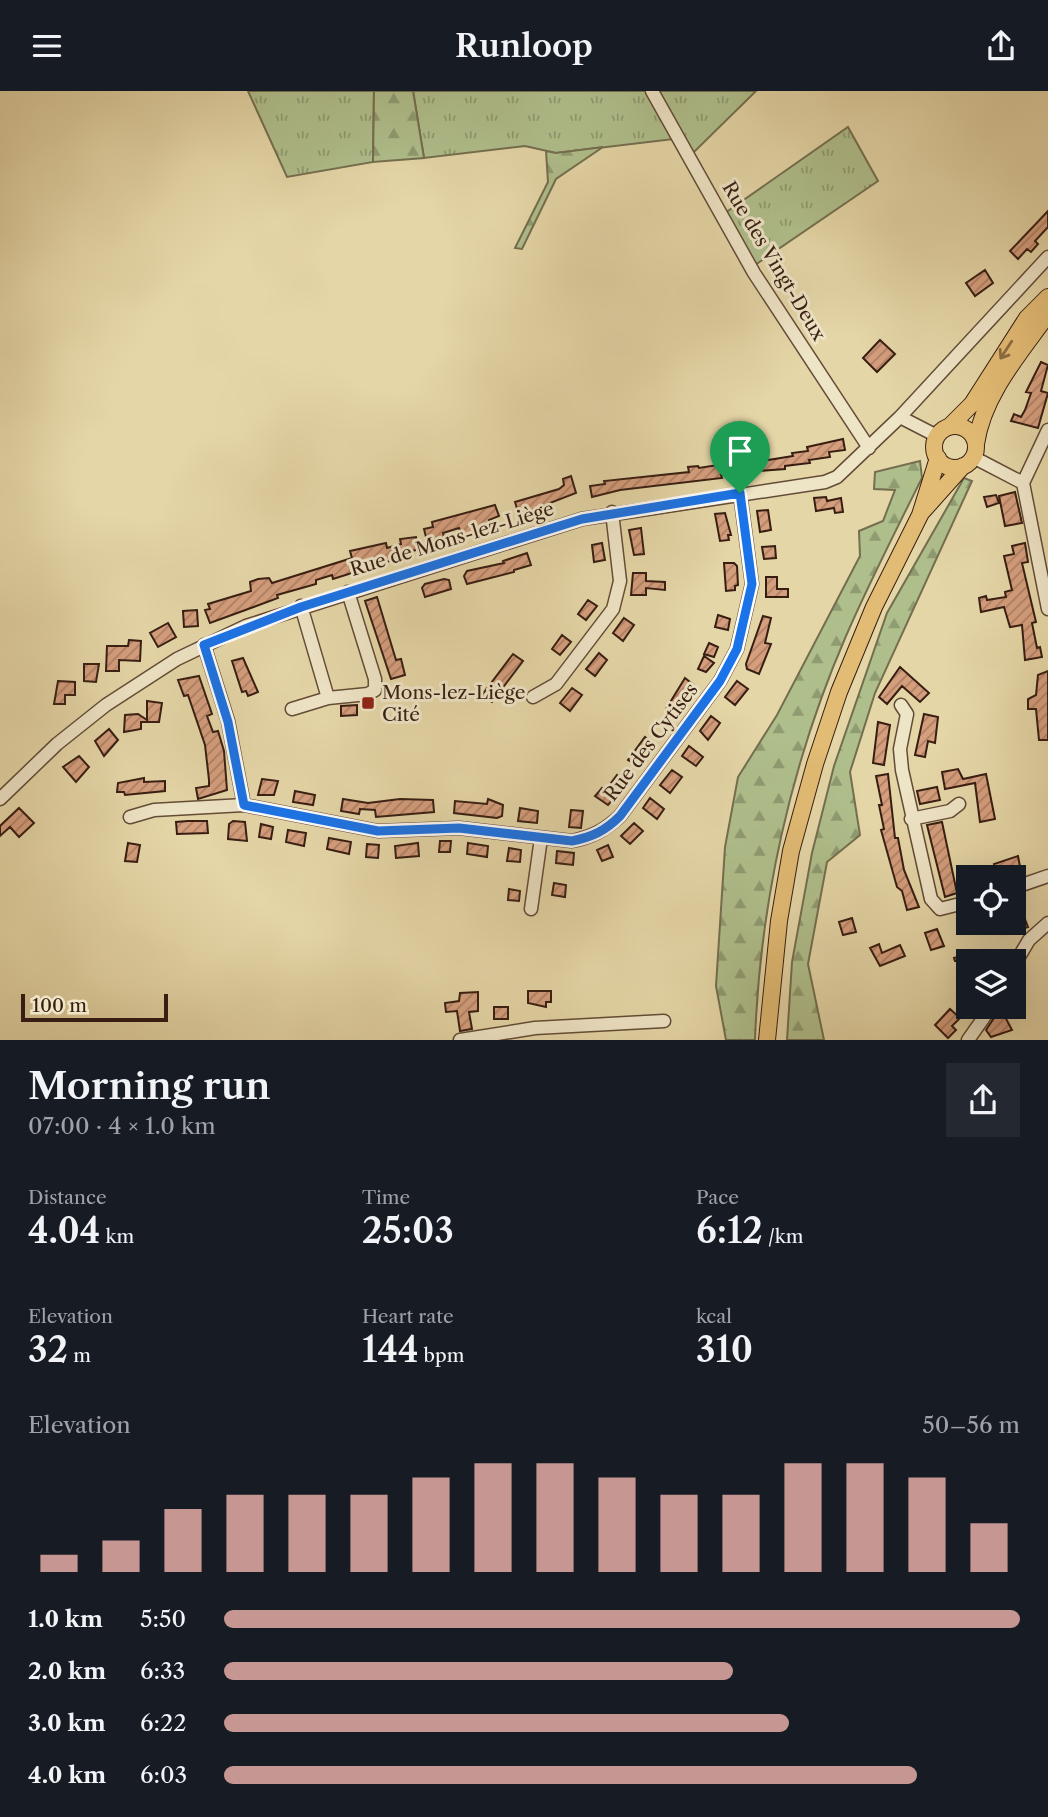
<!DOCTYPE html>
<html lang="en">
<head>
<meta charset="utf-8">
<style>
	body { margin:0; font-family:"Libre Caslon Text",serif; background:#242831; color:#f1f3f6; height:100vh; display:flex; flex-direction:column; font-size:26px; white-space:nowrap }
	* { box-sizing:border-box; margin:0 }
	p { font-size:23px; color:#9ea1a6 }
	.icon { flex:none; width:38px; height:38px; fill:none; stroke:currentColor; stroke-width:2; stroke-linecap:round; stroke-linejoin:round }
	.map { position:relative; height:949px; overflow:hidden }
	.side { display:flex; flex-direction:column; background:#171b24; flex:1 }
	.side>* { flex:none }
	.tools { position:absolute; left:956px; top:774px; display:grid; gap:14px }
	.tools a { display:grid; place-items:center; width:70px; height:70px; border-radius:0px; background:#171b24; box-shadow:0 7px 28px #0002; font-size:35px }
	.scale { position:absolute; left:21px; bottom:18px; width:147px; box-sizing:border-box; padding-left:7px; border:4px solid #381e12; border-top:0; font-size:19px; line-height:24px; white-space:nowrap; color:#381e12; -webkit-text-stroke:5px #eee4c6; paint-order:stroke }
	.pin { position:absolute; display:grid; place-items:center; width:60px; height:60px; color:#fff; margin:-72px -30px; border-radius:50% 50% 50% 0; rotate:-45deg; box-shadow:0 0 7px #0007 }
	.pin .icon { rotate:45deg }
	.round { display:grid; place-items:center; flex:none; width:74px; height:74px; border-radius:0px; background:#242831 }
	.head { display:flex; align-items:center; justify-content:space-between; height:119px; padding:0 28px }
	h1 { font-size:38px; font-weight:600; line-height:52px }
	.figures { display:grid; grid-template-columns:repeat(3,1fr); gap:10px; height:119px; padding:7px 28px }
	.figures div { display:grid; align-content:center }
	.figures b { font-size:35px; font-weight:600 }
	.figures small { font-size:19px; font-weight:400 }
	.figures p { font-size:19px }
	.chart { height:196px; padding:14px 28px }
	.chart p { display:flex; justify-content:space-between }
	.chart svg { width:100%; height:126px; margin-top:7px; stroke:#c59692; stroke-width:6 }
	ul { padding:0 28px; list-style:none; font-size:23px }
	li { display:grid; grid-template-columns:112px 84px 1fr; align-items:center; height:52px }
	li i { height:18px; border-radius:9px; background:#c59692 }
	header { display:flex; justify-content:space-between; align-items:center; height:91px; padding:0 28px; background:#171b24; font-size:32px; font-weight:600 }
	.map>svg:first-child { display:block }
	.grass { fill:url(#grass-tufts); stroke:#746e4f; stroke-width:2 }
	.forest { fill:url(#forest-firs); stroke:#746e4f; stroke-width:2 }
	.building { fill:url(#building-hatch); stroke:#381e12; stroke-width:2 }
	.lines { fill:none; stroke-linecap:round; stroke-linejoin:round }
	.minor-casing { stroke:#634c37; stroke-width:15 }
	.major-casing { stroke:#381e12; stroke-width:18 }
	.minor { stroke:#eee4c6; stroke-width:12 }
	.major { stroke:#e2bb74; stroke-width:16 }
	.oneway { stroke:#8d6c43 }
	.route-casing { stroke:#fff; stroke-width:14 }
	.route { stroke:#1a73e8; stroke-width:9 }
	.poi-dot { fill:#8f2418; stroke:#eee4c6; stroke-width:2.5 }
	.labels { text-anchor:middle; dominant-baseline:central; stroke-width:6; stroke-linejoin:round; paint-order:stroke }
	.street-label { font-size:19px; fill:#381e12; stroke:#eee4c6 }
	.poi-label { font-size:19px; fill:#381e12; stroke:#eee4c6; text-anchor:start }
</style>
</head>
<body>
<header><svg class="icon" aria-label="menu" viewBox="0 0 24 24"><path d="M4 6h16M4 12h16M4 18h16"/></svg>Runloop<svg class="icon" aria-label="share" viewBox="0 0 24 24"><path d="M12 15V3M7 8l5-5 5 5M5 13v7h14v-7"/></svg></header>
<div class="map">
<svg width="1048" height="949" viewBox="0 0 1048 949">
	<defs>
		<pattern id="grass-tufts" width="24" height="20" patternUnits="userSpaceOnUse" patternTransform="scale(1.75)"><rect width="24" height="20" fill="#afbf8c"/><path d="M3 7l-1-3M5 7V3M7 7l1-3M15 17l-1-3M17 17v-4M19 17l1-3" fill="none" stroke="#8f9b71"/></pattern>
		<pattern id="forest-firs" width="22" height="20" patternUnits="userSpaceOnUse" patternTransform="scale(1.75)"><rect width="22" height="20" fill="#afbf8c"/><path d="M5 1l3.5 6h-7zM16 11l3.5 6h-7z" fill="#8f9b71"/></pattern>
		<pattern id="building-hatch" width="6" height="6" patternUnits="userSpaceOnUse" patternTransform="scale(1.75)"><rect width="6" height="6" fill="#d59e7d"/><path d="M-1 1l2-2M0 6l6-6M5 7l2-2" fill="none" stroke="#ae8065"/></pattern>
	</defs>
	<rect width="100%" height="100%" fill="#e5d6a7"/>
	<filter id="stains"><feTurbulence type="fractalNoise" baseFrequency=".00286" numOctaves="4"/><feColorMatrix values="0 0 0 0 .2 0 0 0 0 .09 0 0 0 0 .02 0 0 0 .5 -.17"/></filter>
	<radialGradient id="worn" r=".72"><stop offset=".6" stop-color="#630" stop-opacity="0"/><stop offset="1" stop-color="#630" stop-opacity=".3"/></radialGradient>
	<path class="grass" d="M248 0H374L373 71 287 86Z
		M413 0H649L674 48 556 62 525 55 424 67Z
		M655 0H756L693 62Z
		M848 36 878 90 755 174 725 122Z"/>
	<path class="forest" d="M374 0H413L424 67 373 71Z
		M603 56 556 88 522 158 515 157 548 91 546 60 556 62Z
		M920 370 922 387C896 439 869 492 846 545 791 672 760 811 755 949H726L716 895 725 756 738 686 777 624 860 465 859 440 883 430 895 399 874 398 875 381Z
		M964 387 972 390 875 602 850 681 860 744 827 771 808 873 824 949H787L792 871 812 762 834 675 887 522Z"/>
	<path class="building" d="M1048 120V136L1035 150 1038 153 1031 161 1027 158 1018 168 1010 160Z
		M985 179 993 192 975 205 966 192Z
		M880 249 895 263 877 281 863 267Z
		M1041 271 1048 274 1041 300 1048 302 1038 337 1011 330 1014 323 1021 326 1025 319 1031 302 1026 301Z
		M843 348 845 359 829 361 830 366 809 369 810 372 785 375V378L744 381 721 384 722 387 620 399 592 406 590 395 605 393 604 390 689 381 688 376 698 375 699 377 768 366V369L793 365 792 362 808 360 807 356Z
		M571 385 576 402 519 424 515 411 559 398 564 394 563 388Z
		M1015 401 1022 432 1005 435 999 405Z
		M996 404 999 412 987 416 984 406Z
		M826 406 827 410 841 407 843 421 835 422 834 417 816 420 814 407Z
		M495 414 499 425 489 429 490 432 474 437 471 444 462 447 459 437 443 442 444 446 427 450 424 438 433 436 432 431Z
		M768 419 771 439 760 441 757 420Z
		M725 422 731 444H728L729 449 720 450 715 423Z
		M641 437 644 463 634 464 629 439Z
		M416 446 419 458 393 466V469L333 488 332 484 316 489V493L277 504 278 507 210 532 205 519 210 518 208 513 251 500 250 491 258 488 269 487 272 492 352 467 350 460 386 452 387 457 401 453 400 448Z
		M602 452 605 469 594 471 592 454Z
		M1025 452 1028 471 1022 472 1036 531 1032 532 1037 557 1040 556 1042 566 1025 569 1022 534 1010 536 1004 516 981 521 979 507 986 505 987 509 1006 506 1005 501 1012 499 1004 465 1014 463 1012 455Z
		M775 455 776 467 764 468 762 456Z
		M527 462 531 474 514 479V481L467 493 464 485 467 480 504 472 503 470Z
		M724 472H734L737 475 738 494 735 495V499L726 500Z
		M633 482H646V490L665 491V499L646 497V504H631Z
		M766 486H777V498H788V506H766Z
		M444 488 449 489 451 498 425 506 422 497 425 493Z
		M377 506 396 569 401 568 405 584 391 588 365 510Z
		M588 509 597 515 586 529 578 523Z
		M197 519 198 535 184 536 183 520Z
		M718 524 730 528 728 539 715 536Z
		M763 525 771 527 765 552 771 553 759 583 747 578 746 573Z
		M624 527 634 534 623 550 613 542Z
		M168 532 176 546 158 556 150 542Z
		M562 544 571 551 560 564 552 558Z
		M129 549 141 550 140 570 119 569V580H106L107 555H128Z
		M709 552 718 556 714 566 704 563Z
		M599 562 607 569 595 585 586 578Z
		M513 563 523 570 492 611 482 604Z
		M704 565 714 572 706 581 698 578Z
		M243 567 258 601 248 605 246 600 242 601 232 570Z
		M84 573H99L96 591 84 590Z
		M900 576 929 602 920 611 902 595 887 613 879 606Z
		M1048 580V649H1039L1036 618H1028V608L1036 604 1038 584Z
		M199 585 212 623 207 625 213 641 218 640 224 660 227 699 198 708 196 697 209 695V689L205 654 188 604 184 605 178 589Z
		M685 587 695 595V601L687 610 684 607 674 624 666 618Z
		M58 590 75 591V604H65V613H54Z
		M737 590 748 598 735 614 725 606Z
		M572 597 582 604 570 620 560 612Z
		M147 610 162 612 159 631H141V638L124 641 125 624 138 623 147 629Z
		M357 614V624L341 625V615Z
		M924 623 938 626 935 652 928 650 925 666 915 664Z
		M711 625 720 632 708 649 700 640Z
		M878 631 890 634 884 674 873 672Z
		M109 638 118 649 104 665 95 650Z
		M645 646 653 652 652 657 641 672 638 670 636 674 628 669Z
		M689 655 703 666 696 675 682 665Z
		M79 665 89 676 76 691 63 676Z
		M958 678 963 688 986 683 995 728 980 731 975 692 945 698 942 681Z
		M672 679 682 686 670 702 660 694Z
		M888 683 895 747H898L904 779 919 816 907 819 902 800 897 796 881 739 884 738 879 714H882L876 685Z
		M617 684 625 690 624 696 608 714 595 705 602 697 605 700Z
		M144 687V691L165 690V700L125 704 124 701H117L118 692Z
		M262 688 278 690 274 704H258Z
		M937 696 940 709 920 713 917 700Z
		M295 700 315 704 313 714 293 711Z
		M650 707 664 718 657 728 643 717Z
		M343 708 368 712 400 708 433 709 434 721 376 726 375 719 360 718 359 723 341 720Z
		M488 708 503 714 502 725 497 727 454 722 455 710 487 713Z
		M19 717 34 732 19 746 10 736 0 745V735Z
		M520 717 538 720 537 732 518 730Z
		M571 719 583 720 581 737 569 736Z
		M188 730H207L208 742 177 743 176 731Z
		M233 730 245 731 247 750 228 748 229 733Z
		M942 731 957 802 945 806 927 734Z
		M634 732 643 740 630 753 621 745Z
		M261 733 273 736 271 748 259 746Z
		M288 739 306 742 304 755 286 751Z
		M329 747 351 751 349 763 327 758Z
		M440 750H451L450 761H439Z
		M128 752 140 754 137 771 125 770Z
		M418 752 419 765 396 767 395 755Z
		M468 752 488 755 487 766 467 763Z
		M367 753 379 754 378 767 366 766Z
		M608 754 613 766 602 770 597 759Z
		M509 757 521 759 520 771 507 770Z
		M557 760 574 762 573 774 556 772Z
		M1018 765 1021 781 1012 786H982L997 780 994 773Z
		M554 792 566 794 565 806 552 804Z
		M509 798 520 800 519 810 508 809Z
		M852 827 856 841 843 844 839 831Z
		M1025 828 1028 836 1003 843 1000 837 1004 834 1003 831 1016 832Z
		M937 838 944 855 931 859 925 842Z
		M879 853 882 862 900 854 905 865 880 875 870 857Z
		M977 861 979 870H955L954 867Z
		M968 885V910H967L959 889Z
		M528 900H551V911H546V916L528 912Z
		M478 901V920L469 921 472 938 460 940 457 920 446 921 445 912 459 910 460 902Z
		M494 916H508V928H494Z
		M950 918 960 927 952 935 956 939 948 947 935 934Z
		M1003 922 1012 939 991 946 986 939 994 927Z"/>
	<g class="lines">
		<g class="minor-casing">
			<path id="minor" d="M652 0 754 182 869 357
				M900 326 937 345
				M1048 339 1023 392 1048 518
				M973 366 1023 392
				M301 515 328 607
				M204 554 228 630 244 714
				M533 606 556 593 613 518 620 490 612 421
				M901 614 907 623 900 658 902 679 931 808 940 818 968 811
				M292 618 328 607 368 603 375 599V588L348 501
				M0 708 57 653 106 614 177 568 246 535 582 428 825 391 837 386 900 326 1048 166
				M130 726 154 719 244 714 378 740 459 737 572 750C592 746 605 739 620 725L720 590 737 558 752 493 740 402
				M911 728 950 720 959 713
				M1013 797 1048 785
				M531 818 541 747
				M1013 876 1029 849 1048 832
				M460 949 535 937 664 930
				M968 949 992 915"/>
		</g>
		<g class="major-casing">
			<path id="major" d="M934 356a21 21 0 1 1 42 0a21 21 0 1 1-42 0Z
				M949 336 972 313 1027 227 1048 206
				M976 353C983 304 1020 262 1048 223
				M921 422 963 375
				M767 949 779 830 791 760 815 673 839 601 874 516 920 424 938 367"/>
		</g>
		<use href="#minor" class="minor"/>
		<use href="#major" class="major"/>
	</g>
	<defs><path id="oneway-shaft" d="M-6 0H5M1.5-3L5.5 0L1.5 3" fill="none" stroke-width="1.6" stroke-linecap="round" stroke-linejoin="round" transform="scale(1.75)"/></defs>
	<use class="oneway" href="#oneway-shaft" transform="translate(1006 259) rotate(123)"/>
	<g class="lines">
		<g class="route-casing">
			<path id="route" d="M740 402 752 493 737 558 720 590 620 725C605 740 592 746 572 750L459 737 378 740 244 714 228 631 204 554 301 516 582 428Z"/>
		</g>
		<use href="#route" class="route"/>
	</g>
	<rect class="poi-dot" x="361" y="605" width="14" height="14" rx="3.5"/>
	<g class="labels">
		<g class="street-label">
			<text transform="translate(774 170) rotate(59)">Rue des Vingt-Deux</text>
			<text transform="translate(452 448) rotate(-17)">Rue de Mons-lez-Liège</text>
			<text transform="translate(651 651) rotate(-53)">Rue des Cytises</text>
		</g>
		<g class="poi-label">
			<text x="382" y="601">Mons-lez-Liège<tspan x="382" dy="22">Cité</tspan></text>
		</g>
	</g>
	<rect width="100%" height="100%" filter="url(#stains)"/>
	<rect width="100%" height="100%" fill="url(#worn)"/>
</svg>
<div class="tools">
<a><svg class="icon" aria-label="locate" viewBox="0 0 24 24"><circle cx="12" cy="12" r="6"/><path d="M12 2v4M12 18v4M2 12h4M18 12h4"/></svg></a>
<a><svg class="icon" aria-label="layers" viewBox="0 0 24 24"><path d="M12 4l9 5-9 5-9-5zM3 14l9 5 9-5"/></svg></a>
</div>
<div class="scale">100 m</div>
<div class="pin" style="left:740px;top:402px;background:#1e9e55"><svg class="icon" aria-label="arrive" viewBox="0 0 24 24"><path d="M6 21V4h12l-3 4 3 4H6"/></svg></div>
</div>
<section class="side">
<div class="head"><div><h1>Morning run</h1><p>07:00 · 4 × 1.0 km</p></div><a class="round"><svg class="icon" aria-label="share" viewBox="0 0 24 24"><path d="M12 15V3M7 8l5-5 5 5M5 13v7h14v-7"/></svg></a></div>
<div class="figures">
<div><p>Distance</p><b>4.04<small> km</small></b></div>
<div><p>Time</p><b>25:03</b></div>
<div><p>Pace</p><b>6:12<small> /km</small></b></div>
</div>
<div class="figures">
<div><p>Elevation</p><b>32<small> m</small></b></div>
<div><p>Heart rate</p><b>144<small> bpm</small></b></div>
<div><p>kcal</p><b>310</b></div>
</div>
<div class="chart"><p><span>Elevation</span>50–56 m</p>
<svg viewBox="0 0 160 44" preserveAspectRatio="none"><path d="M5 44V38M15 44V33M25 44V22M35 44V17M45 44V17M55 44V17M65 44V11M75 44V6M85 44V6M95 44V11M105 44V17M115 44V17M125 44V6M135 44V6M145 44V11M155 44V27"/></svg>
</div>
<ul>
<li><b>1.0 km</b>5:50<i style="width:100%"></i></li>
<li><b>2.0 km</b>6:33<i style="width:64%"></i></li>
<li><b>3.0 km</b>6:22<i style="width:71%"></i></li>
<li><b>4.0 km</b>6:03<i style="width:87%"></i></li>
</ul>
</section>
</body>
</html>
